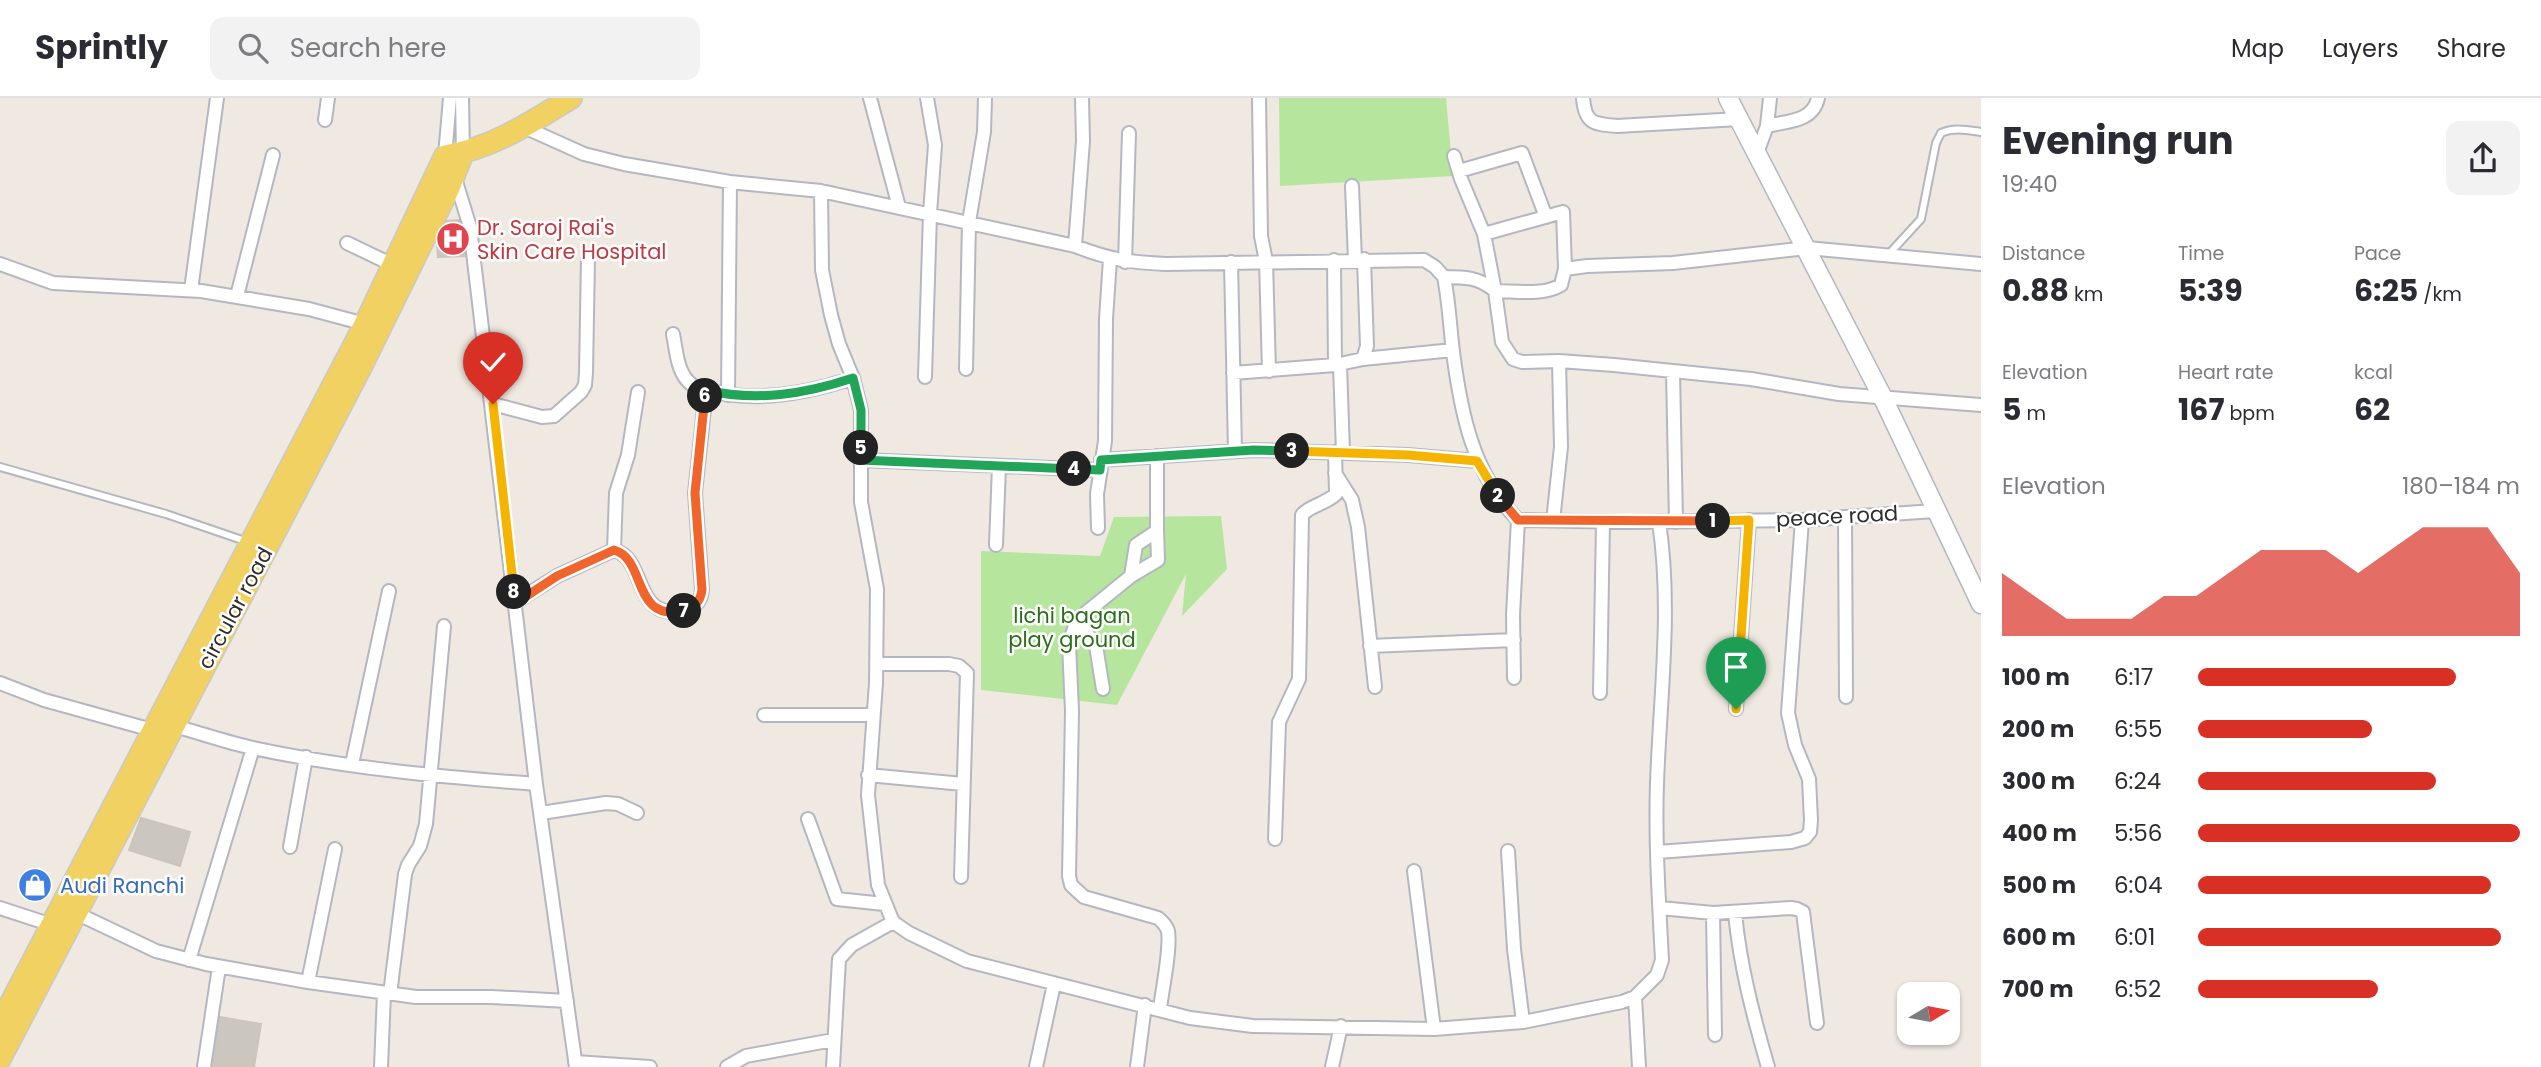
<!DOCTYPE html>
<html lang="en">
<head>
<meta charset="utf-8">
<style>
	body { margin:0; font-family:Poppins,sans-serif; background:#f2f2f3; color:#2b2b33; height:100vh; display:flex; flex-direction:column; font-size:26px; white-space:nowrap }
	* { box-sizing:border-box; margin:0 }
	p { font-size:23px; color:#7c7c81 }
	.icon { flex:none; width:38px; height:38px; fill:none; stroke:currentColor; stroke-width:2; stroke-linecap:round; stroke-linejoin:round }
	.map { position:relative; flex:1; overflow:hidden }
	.side { display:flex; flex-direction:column; background:#fff; width:560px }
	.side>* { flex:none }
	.needle { width:46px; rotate:80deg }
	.controls { position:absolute; left:1897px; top:884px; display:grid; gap:14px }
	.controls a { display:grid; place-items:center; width:63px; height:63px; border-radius:14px; background:#fff; box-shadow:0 2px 5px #0004; font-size:35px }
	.pin { position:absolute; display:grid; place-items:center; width:60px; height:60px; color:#fff; margin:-72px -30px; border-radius:50% 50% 50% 0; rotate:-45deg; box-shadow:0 0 7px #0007 }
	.pin .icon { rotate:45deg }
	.km { position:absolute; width:35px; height:35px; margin:-18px; border-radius:50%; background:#222; color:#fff; font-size:19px; line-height:35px; text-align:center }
	.round { display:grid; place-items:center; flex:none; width:74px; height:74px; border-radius:14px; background:#f2f2f3 }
	.headline { display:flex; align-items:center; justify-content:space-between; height:119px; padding:0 21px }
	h1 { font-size:38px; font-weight:700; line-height:52px }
	.metrics { display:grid; grid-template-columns:repeat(3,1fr); gap:10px; height:119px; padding:7px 21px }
	.metrics div { display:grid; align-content:center }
	.metrics b { font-size:30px; font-weight:700 }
	.metrics small { font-size:19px; font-weight:400 }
	.metrics p { font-size:19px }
	.chart { height:196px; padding:14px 21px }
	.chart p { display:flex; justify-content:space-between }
	.chart svg { width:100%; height:126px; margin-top:7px; fill:#d93025; opacity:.7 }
	ul { padding:0 21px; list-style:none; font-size:23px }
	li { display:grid; grid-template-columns:112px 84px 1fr; align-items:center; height:52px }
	li i { height:18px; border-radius:9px; background:#d93025 }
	header { display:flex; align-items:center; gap:42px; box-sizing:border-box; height:98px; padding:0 35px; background:#fff; border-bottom:2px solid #e1e1e2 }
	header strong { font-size:33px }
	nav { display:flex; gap:38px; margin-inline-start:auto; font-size:24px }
	.search { width:490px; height:63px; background:#f2f2f3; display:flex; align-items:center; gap:18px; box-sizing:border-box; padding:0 24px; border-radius:14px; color:#7c7c81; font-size:26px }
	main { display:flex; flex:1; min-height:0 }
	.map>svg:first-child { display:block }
	.green { fill:#b6e59e }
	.building { fill:#cbc7bf; stroke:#cbc5ba; stroke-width:2 }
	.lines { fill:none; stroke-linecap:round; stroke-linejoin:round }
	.service-casing { stroke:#b4b7c1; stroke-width:10 }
	.minor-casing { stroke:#b4b7c1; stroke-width:16 }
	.secondary-casing { stroke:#b4b7c1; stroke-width:21 }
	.primary-casing { stroke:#c9c9c9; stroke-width:24 }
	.service { stroke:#fff; stroke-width:6 }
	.minor { stroke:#fff; stroke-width:12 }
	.secondary { stroke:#fff; stroke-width:18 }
	.primary { stroke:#f2d163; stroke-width:21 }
	.split-1-casing { stroke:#fff; stroke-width:14 }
	.split-2-casing { stroke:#fff; stroke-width:14 }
	.split-3-casing { stroke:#fff; stroke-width:14 }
	.split-4-casing { stroke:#fff; stroke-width:14 }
	.split-5-casing { stroke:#fff; stroke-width:14 }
	.split-6-casing { stroke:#fff; stroke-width:14 }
	.split-7-casing { stroke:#fff; stroke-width:14 }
	.split-8-casing { stroke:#fff; stroke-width:14 }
	.split-9-casing { stroke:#fff; stroke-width:14 }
	.split-1 { stroke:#f5b400; stroke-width:9 }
	.split-2 { stroke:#f0652b; stroke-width:9 }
	.split-3 { stroke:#f5b400; stroke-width:9 }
	.split-4 { stroke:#22a559; stroke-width:9 }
	.split-5 { stroke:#22a559; stroke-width:9 }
	.split-6 { stroke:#22a559; stroke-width:9 }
	.split-7 { stroke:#f0652b; stroke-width:9 }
	.split-8 { stroke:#f0652b; stroke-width:9 }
	.split-9 { stroke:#f5b400; stroke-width:9 }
	.labels { text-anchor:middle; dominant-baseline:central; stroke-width:5; stroke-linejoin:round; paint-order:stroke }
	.health-label { font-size:21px; fill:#be3a42; stroke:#fff; text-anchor:start }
	.street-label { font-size:21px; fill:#2e2e2e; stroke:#fff }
	.park-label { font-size:21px; fill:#2c6e1b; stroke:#fff }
	.shop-label { font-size:21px; fill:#366cbe; stroke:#fff; text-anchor:start }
</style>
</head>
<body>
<header>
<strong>Sprintly</strong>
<div class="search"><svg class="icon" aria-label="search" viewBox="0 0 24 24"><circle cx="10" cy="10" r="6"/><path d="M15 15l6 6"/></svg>Search here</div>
<nav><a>Map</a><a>Layers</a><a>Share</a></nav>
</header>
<main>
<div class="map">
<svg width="1981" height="969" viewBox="0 0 1981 969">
	<rect width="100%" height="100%" fill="#efe9e1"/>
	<path class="green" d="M1279 0H1446L1453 78 1280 88Z
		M1221 418 1227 471 1182 518 1186 476 1117 607 981 592V453L1100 458 1114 419Z"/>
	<path class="building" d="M459 122 465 158 438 159 437 144 447 123Z
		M141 720 190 734 180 768 129 752Z
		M220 919 261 926 254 969H213Z"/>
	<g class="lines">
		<g class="service-casing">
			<path id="service" d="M1888 157 1921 121 1936 45 1941 35C1954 29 1967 32 1981 34
				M0 369 166 416 248 444"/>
		</g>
		<g class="minor-casing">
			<path id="minor" d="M462 0 463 55
				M870 0 899 109
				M1259 0 1261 138 1266 163 1269 273
				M1583 0C1585 26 1594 26 1617 28L1739 21
				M325 22 328 0
				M1767 28C1787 23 1813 24 1818 0
				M524 29 584 56 624 66 730 84 821 93 1075 148C1111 162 1128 164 1166 166L1424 162 1435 169 1444 179C1449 204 1450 229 1453 254 1461 316 1473 376 1518 422
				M1757 55 1767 28 1770 0
				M445 58 450 0
				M1454 58 1461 81 1484 136 1495 193C1515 193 1543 198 1561 187L1565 171 1563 114 1484 136
				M1459 73 1522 55 1546 119
				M454 77 470 129 536 686
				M1352 88 1355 162
				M821 93 822 172 831 217 839 246 853 280 861 312V404L877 491 876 585 868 697 878 787 893 824 909 835 967 863 1190 920 1253 928 1434 931 1523 924 1622 904 1635 899 1657 877 1662 862C1659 803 1655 744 1657 685 1660 599 1672 510 1659 424
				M347 145 393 167
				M1075 148 1083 43 1082 0
				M1334 162 1335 267
				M1125 164 1129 35
				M1231 164 1235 353
				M0 166 53 185 201 193 309 211 365 226
				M1565 171 1587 168 1673 165 1807 150 1981 166
				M1444 179C1464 179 1479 179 1495 193L1502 244 1513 261 1522 264 1559 263 1614 267 1751 281 1839 296 1981 307
				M191 192 217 0
				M237 198 273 57
				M673 236C676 251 677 271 687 282 693 290 702 291 711 293 758 305 808 295 853 280
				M1363 261 1453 252
				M1340 266 1343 355
				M966 271 969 124 984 34 985 0
				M1673 273 1676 424
				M1233 275 1335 267 1363 261 1367 248 1364 161
				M925 279 930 115 935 47 927 0
				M728 297 730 84
				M493 306 542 319 554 318 581 294 585 287 586 275 588 159
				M1157 358V433L1136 447 1131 478 1077 522 1069 546 1072 613 1069 778 1071 787 1084 799 1158 820C1163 824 1166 827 1168 833 1171 851 1162 892 1160 911
				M860 362 1100 372
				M1101 362 1254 352 1408 357 1477 363
				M1335 375 1352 402 1358 429 1375 589
				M1845 419 1846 599
				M1553 423 1561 349 1559 263
				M1098 430 1097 396 1105 343 1106 221 1110 161
				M996 447 999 368
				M614 452 616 395 628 357 638 294
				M1131 478 1158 462 1157 433
				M516 504 557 478 614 452C644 460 634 510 670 514 678 515 685 514 691 510 699 505 701 500 702 492L695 395 706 292
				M1077 522 1096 548 1103 591
				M1370 548 1514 542
				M876 566H949L959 568 967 575 961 779
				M1514 580 1513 517 1518 422 1630 424 1802 422 1935 413
				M0 585 44 602 152 632
				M1600 595 1603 424
				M1736 611 1749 422
				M764 617H873
				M170 627C198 634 225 644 253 650 346 670 442 679 536 686L576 969
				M352 666 389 493
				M868 677 963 686
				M541 715 606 705 618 706 637 715
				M808 721 837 801 884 806
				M1275 741 1279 624 1299 581 1302 417C1310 407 1324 407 1336 396L1335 354
				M290 749 306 659
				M1508 753 1514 851 1523 924
				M1658 754 1791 744 1805 740 1810 734 1811 722 1809 681 1795 647 1788 615 1802 422
				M1414 773 1434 931
				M0 810 52 827
				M1660 810 1713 815 1791 810 1797 811 1803 814 1817 925
				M76 815 156 853 206 866 308 884 416 899H492L567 903
				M1713 815 1715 937
				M1735 815C1740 868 1753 917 1768 969
				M189 862 253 650
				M308 884 335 751
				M390 896 405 776 408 767 420 748 426 726 444 528
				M1635 899 1639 969
				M575 964 650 969
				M204 969 219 869
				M381 969 384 895
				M727 969 746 958 833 942
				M833 969 839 861 852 847 893 824
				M1036 969 1054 886
				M1137 969 1145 907
				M1332 969 1341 928"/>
		</g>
		<g class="secondary-casing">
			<path id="secondary" d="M1728 0 1882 298 1981 506"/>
		</g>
		<g class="primary-casing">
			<path id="primary" d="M0 926 365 226 445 58C493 50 530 25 571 0
				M0 961 360 271 448 92 463 55"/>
		</g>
		<use href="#service" class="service"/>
		<use href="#minor" class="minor"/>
		<use href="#secondary" class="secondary"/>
		<use href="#primary" class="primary"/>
	</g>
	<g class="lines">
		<g class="split-1-casing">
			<path id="split-1" d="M1713 423 1749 422 1736 611"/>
		</g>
		<g class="split-2-casing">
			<path id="split-2" d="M1498 398 1518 422 1713 423"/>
		</g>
		<g class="split-3-casing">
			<path id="split-3" d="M1292 353 1408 357 1477 363 1498 398"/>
		</g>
		<g class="split-4-casing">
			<path id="split-4" d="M1074 371 1100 372 1101 362 1254 352 1292 353"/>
		</g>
		<g class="split-5-casing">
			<path id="split-5" d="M861 350 860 362 1074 371"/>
		</g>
		<g class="split-6-casing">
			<path id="split-6" d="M705 298 706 292C756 304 805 296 853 280L861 312V350"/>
		</g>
		<g class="split-7-casing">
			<path id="split-7" d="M684 513C695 509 700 504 702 492L695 395 705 298"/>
		</g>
		<g class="split-8-casing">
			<path id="split-8" d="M514 494 516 505 557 478 614 452C647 461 631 524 684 513"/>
		</g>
		<g class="split-9-casing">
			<path id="split-9" d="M493 306 514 494"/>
		</g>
		<use href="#split-1" class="split-1"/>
		<use href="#split-2" class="split-2"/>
		<use href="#split-3" class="split-3"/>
		<use href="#split-4" class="split-4"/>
		<use href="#split-5" class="split-5"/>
		<use href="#split-6" class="split-6"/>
		<use href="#split-7" class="split-7"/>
		<use href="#split-8" class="split-8"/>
		<use href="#split-9" class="split-9"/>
	</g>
	<defs>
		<g id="hospital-disc" transform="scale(1.75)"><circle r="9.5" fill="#e0444e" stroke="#fff"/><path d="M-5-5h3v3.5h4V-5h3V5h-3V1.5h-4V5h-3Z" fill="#fff"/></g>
		<g id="shop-disc" transform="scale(1.75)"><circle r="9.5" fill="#3f7fe0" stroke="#fff"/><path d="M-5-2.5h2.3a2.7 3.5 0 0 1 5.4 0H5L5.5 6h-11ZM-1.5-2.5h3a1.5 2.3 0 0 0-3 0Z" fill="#fff"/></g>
	</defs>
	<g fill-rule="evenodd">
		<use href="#hospital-disc" x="453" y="141"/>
		<use href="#shop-disc" x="35" y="787"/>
	</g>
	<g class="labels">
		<g class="health-label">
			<text x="477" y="129">Dr. Saroj Rai's<tspan x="477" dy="24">Skin Care Hospital</tspan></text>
		</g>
		<g class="street-label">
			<text transform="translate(1837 418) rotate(-3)">peace road</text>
			<text transform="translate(235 510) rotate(-62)">circular road</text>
		</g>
		<g class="park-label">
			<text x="1072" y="517">lichi bagan<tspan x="1072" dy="24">play ground</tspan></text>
		</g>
		<g class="shop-label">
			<text x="60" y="787">Audi Ranchi</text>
		</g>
	</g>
</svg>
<div class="controls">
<a><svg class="needle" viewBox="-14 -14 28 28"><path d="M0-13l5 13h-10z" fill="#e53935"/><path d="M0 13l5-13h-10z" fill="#7c7c81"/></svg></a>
</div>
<div class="pin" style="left:1736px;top:611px;background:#1e9e55"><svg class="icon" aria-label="arrive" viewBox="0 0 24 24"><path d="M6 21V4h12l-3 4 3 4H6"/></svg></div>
<div class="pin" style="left:493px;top:306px;background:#d93025"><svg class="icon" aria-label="check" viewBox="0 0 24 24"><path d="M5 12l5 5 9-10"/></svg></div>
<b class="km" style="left:1713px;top:423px">1</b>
<b class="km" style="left:1498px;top:398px">2</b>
<b class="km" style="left:1292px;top:353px">3</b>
<b class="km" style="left:1074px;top:371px">4</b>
<b class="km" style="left:861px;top:350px">5</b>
<b class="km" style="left:705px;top:298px">6</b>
<b class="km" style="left:684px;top:513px">7</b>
<b class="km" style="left:514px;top:494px">8</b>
</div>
<section class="side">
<div class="headline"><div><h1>Evening run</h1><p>19:40</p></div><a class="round"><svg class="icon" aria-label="share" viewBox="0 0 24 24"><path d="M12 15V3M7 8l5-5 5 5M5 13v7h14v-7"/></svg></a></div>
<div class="metrics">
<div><p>Distance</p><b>0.88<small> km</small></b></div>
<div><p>Time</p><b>5:39</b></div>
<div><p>Pace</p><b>6:25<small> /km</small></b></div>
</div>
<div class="metrics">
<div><p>Elevation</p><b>5<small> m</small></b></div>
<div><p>Heart rate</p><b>167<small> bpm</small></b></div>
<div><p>kcal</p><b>62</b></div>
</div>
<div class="chart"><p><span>Elevation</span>180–184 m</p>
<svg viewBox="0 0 160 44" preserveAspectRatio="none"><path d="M0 44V22L10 30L20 38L30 38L40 38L50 30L60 30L70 22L80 14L90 14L100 14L110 22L120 14L130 6L140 6L150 6L160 22V44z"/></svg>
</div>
<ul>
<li><b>100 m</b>6:17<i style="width:80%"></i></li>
<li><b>200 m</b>6:55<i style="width:54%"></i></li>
<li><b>300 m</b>6:24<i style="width:74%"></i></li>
<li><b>400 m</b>5:56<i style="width:100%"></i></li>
<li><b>500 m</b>6:04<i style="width:91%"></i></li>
<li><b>600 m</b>6:01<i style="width:94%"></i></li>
<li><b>700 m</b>6:52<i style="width:56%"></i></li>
</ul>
</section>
</main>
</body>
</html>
